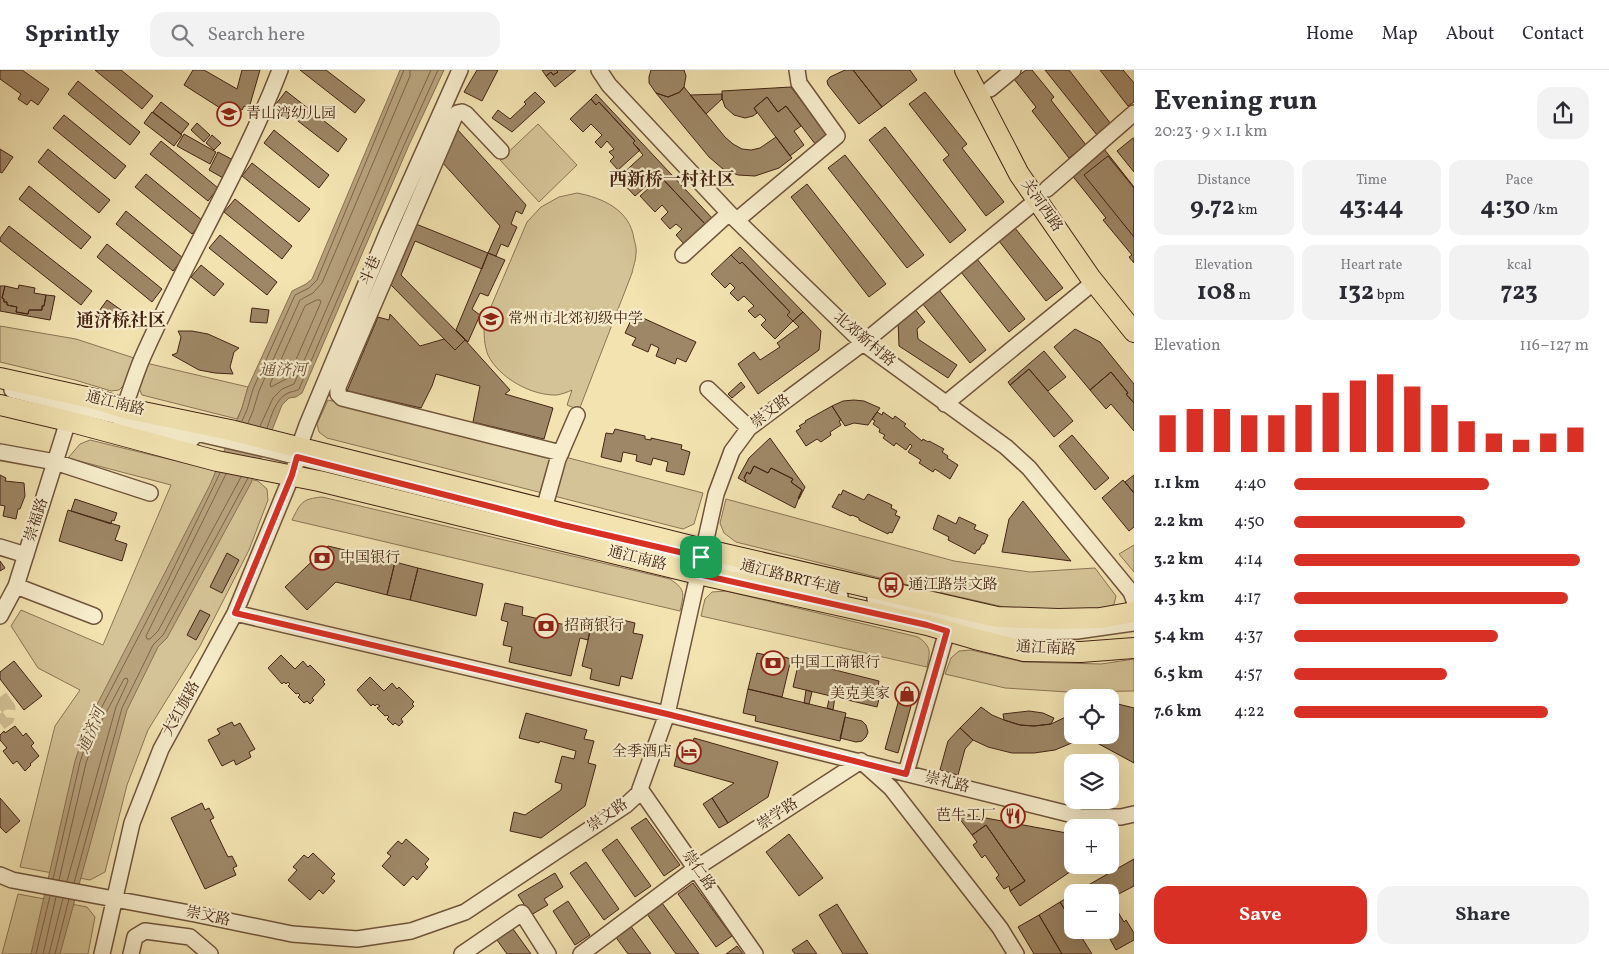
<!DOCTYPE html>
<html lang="en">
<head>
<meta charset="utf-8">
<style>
	body { margin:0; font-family:Vollkorn,"Noto Serif SC",serif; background:#f2f2f3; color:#2b2b33; height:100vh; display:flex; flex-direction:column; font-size:19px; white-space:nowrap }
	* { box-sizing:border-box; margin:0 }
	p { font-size:16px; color:#7c7c81 }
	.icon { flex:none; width:28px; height:28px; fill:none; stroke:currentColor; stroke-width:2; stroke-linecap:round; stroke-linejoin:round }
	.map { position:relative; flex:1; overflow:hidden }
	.sheet { display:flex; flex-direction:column; background:#fff; width:475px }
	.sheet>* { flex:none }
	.controls { position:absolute; left:1064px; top:619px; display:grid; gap:10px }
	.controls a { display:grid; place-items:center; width:55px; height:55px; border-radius:10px; background:#fff; box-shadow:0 5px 20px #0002; font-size:25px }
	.pin { position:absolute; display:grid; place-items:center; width:42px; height:42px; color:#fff; margin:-21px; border-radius:10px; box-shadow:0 2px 8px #0006 }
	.round { display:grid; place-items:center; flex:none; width:52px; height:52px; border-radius:15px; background:#f2f2f3 }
	.headline { display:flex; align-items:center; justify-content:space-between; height:85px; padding:0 20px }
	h1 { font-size:28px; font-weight:700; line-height:38px }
	.metrics { display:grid; grid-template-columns:repeat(3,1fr); gap:8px; height:85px; padding:5px 20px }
	.metrics div { display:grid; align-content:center; border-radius:12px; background:#f2f2f3; text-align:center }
	.metrics b { font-size:25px; font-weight:700 }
	.metrics small { font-size:14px; font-weight:400 }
	.metrics p { font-size:14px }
	.chart { height:140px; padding:10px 20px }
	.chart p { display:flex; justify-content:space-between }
	.chart svg { width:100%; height:90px; margin-top:5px; stroke:#d93025; stroke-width:6 }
	.primary-button { display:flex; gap:10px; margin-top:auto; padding:10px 20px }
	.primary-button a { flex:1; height:58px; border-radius:15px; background:#d93025; color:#fff; font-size:20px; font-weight:700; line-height:58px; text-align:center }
	.primary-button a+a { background:#f2f2f3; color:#2b2b33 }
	ul { padding:0 20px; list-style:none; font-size:16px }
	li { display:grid; grid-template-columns:80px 60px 1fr; align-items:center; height:38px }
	li i { height:12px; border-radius:6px; background:#d93025 }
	header { display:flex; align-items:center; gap:30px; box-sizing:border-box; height:70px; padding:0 25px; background:#fff; border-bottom:1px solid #e1e1e2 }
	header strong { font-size:24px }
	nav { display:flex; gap:28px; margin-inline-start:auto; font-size:18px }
	.search { width:350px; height:45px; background:#f2f2f3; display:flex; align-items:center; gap:12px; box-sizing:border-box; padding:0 18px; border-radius:15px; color:#7c7c81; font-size:19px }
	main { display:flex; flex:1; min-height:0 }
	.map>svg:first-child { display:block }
	.green { fill:#d4c396; stroke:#8c7455 }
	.water { fill:#b7a27c; stroke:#897052 }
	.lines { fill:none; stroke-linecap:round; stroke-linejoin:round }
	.shore { stroke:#7e6348; stroke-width:1 }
	.building { fill:#9e8766; stroke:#442414 }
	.minor-tunnel { stroke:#cfbd92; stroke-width:15; stroke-dasharray:15 8; stroke-linecap:butt }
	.minor-casing { stroke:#70543b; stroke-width:18 }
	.major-casing { stroke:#442414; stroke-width:22 }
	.minor { stroke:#f7edcc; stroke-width:15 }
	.major { stroke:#f2e3b1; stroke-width:20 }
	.route-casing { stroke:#fff; stroke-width:10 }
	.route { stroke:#d93025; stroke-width:6 }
	.labels { text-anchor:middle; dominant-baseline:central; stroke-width:4.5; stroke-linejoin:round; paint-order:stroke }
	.poi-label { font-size:15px; fill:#442414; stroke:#f7edcc; text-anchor:start }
	.street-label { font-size:15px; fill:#442414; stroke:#f7edcc }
	.water-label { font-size:16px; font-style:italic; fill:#664a33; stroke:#f7edcc }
	.quarter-label { font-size:18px; font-weight:bold; fill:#442414; stroke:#f7edcc }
</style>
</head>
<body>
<header>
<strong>Sprintly</strong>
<div class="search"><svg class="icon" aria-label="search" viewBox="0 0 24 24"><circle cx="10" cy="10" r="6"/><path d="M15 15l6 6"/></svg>Search here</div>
<nav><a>Home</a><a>Map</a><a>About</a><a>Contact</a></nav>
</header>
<main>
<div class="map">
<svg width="1134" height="884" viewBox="0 0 1134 884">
	<rect width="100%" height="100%" fill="#f2e3b1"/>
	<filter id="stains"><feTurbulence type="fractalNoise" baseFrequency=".004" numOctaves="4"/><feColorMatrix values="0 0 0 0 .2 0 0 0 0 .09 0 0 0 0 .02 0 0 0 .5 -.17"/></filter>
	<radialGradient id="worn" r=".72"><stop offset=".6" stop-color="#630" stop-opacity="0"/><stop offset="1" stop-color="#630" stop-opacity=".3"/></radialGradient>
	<path class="green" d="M538 54 577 95 539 132 500 90Z
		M577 123C603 128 630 140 634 169 635 173 637 179 636 184 636 190 633 197 632 203L579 340 567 335 572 320C568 322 562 324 557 325 532 326 499 308 488 285 484 275 484 264 484 253L527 152 541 137 559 127Z
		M0 256 76 269 134 288 124 315 119 320 111 321 75 310 0 292Z
		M146 293 248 317 242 338 237 349 142 325 139 318Z
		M328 330 565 387 703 423 694 454 683 459 327 368 319 362 317 354Z
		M90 370 258 411 267 419 268 430 249 480 200 576 148 660 127 715 105 802 90 810 20 797 55 656 80 620 38 598 11 556 21 540 103 575 171 415 68 388 80 374Z
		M322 427 670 509C686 520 684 523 680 541L292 450C301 432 302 429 322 427Z
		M726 429 954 491 1030 502 1095 498 1116 526 1114 534 1108 538 1051 539 1004 537 920 518 736 472 724 463 720 453Z
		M1134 475V502L1119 484Z
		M726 521 918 567C932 577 930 582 927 597L701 546 705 529 712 522Z
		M971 580 1023 592 1101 594 1134 589V621L1068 622 1005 618 945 604 951 588 959 581Z
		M18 824 87 837 95 847 88 884H2Z"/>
	<path class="water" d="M400 0H444L409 75 302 323 296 327 289 328 282 335 251 413 167 568 158 577 127 640 60 884H31L75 691 88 652 210 415 242 338 248 317 292 221 306 214 312 209Z"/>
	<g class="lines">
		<path class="shore" d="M317 230H320L321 232 288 308 271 317 270 314 305 236Z
			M242 351 247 340 253 319 295 225 309 218 317 210 404 0
			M248 353 253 341 259 321 300 230 313 223 322 213 410 6V0
			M260 356 273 328 282 319 294 314 399 71 431 0
			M267 358C271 347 276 328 288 323 292 321 295 322 299 319L405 73 438 0
			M226 404 146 566 147 569H150L158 561 241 407
			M53 809 80 692 93 654 168 510 220 403
			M59 810 86 693 99 656 124 609 127 608 128 611 116 637 67 811
			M74 813 122 638 153 575 163 565 248 408
			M36 884 50 826
			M43 884 56 827
			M49 884 63 828
			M55 884 69 829"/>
	</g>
	<path class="building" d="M0 0H22L49 19 38 35 31 30 27 35 18 29 21 24 0 9Z
		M95 0H121L153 26 142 39Z
		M193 0H204L237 19 242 0H260L249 38 244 36 242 40 237 37 234 42 230 40 228 43 184 15Z
		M300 0H326L365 30 355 43Z
		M477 0H498L482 31 464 22Z
		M542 0H556L558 2 553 5 551 2 546 6Z
		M556 0H576L555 17 546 6 551 2 553 5 558 2Z
		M651 0H684L686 6 684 17 680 22 668 27 656 23 649 13V7Z
		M845 0H853L882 37 859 54 828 15 827 11 830 7Z
		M853 0H910L917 10 882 37Z
		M1026 0H1032L1054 27 1051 30 1086 75 1069 88 1032 41 1036 37 1014 9Z
		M1045 0H1069L1111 54 1097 65Z
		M1100 0H1123L1134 13V32L1128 36Z
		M78 11 140 62 130 75 68 24Z
		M684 17 725 67 733 74 742 79 751 80 760 78 776 67 792 88 779 98 755 106 738 105 723 99 709 87 656 23 668 27 680 22Z
		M791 17 828 66 816 75 786 36 778 42 767 27 754 38 757 43 753 46 745 48 734 45 725 37 722 28V21Z
		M286 21 347 69 338 82 276 34Z
		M535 22 545 32 512 62 492 48 498 40 510 49 526 34 524 32Z
		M925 22 967 74 962 78 1004 132 986 146 943 90 949 85 909 34Z
		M596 24 714 150 702 161 700 158 705 154 660 106 656 110 654 109 635 126 618 108 643 85 633 73 635 71 599 32 596 35 591 29Z
		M722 24V29L706 44 690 25Z
		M767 27 778 42 786 36 801 56 794 61 804 75 790 86 754 38Z
		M591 29 596 35 599 32 635 71 633 73 640 80 618 100 610 91 614 87 609 82 614 79 607 71 601 78 595 72 602 65 591 54 583 62 570 49Z
		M161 32 189 54 181 64 153 42Z
		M152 42 182 65 174 76 144 53Z
		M64 45 126 96 115 109 53 58Z
		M197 53 210 65 204 72 191 60Z
		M885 57 966 160 950 173 869 70Z
		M457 59 526 135 522 144 516 141 511 154 517 157 508 177 501 174 496 186 488 183 500 156 442 92Z
		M274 60 329 105 319 118 264 73Z
		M184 64 216 82 210 94 177 76Z
		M212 65 221 73 214 80 206 73Z
		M1133 68H1134V102L1117 81Z
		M161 71 218 118 208 131 150 84Z
		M0 79 13 87 2 103 0 102Z
		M48 79 110 130 99 143 38 92Z
		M1104 79 1134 117V193L1129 187 1132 185 1103 150 1106 148 1071 104Z
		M218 82 235 91 225 109 209 100Z
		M845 85 924 185 907 198 828 98Z
		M1108 86 1134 118V167L1084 105Z
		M252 93 310 139 299 152 242 106Z
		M146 104 203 151 192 164 135 117Z
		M660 106 705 154 700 158 702 161 684 174 676 165 682 159 676 154 670 159 661 149 668 142 662 135 655 142 640 126 649 118 647 115 654 109 656 110Z
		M807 114 886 214 869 227 791 127Z
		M29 116 91 167 81 179 19 129Z
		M235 129 292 176 282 189 224 142Z
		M126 141 183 188 173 201 116 154Z
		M416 154 488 183 482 199 415 171 401 205 465 270 455 280 391 215Z
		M9 156 92 221 81 235 0 171V168Z
		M1015 158 1063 218 1046 231 999 171Z
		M220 165 277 212 267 225 209 178Z
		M107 174 162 219 152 232 97 187Z
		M740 177 803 242 793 251 787 245 790 242 742 192 740 194 731 185Z
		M488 183 505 190 488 226 480 223 472 239 480 245 468 272 456 260Z
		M731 185 740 194 742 192 790 242 787 245 793 251 775 269 761 255 766 250 760 244 755 248 748 241 754 236 744 226 738 231 730 223 735 218 730 213 725 218 711 204Z
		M977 189 1025 249 1009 262 961 202Z
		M201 195 224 214 214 226 191 207Z
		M19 215 35 218 34 223 46 225 44 236H42V240H29L28 244 16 242 17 237 7 235V232H4V229L2 228 5 216 18 219Z
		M0 216H5L2 228 4 229V232H7V235L17 237 16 242 28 244 29 240H42V236H44L46 225 55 226 50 250 0 241Z
		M939 220 986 280 970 293 922 233Z
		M107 230 124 242 142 244 140 258 118 255 99 241Z
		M252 238 269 240 267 253 250 252Z
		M914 238 925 252 917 259 918 269 957 295 948 308 899 276 898 250Z
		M803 242 821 261 819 280 758 324 738 294 754 282 760 290 780 277 777 273 799 257 793 251Z
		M390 244 420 276 444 269 455 280 465 270 510 320 505 324 553 338 544 369 473 352 480 316 436 304 432 316 421 338 347 321 378 247 389 250Z
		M634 244 696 272 686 292 677 288 675 294 656 286 659 278 651 274 648 282 632 275 636 268 625 263Z
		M1075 259 1100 272 1134 314V333L1126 324 1128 323 1111 302 1090 320 1054 277Z
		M178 261H192L208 264 239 278 234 282 230 297 233 304 215 303 199 300 172 285 177 283 181 267Z
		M1044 281 1066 307 1048 321 1029 299 1010 315 1008 312Z
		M1029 299 1073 351 1054 367 1010 315Z
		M1111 302 1128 323 1126 324 1134 333V361L1111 334 1106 339 1090 320Z
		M741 312 745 317 732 328 728 324Z
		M854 330 864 331 880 338 868 355 854 353 845 356 832 336 843 331Z
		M832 336 841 350 839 351 841 355 830 362 831 365 821 372 817 369 806 376 796 361 801 358 799 356 806 352 805 351Z
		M877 342 882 345 883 342 893 349 895 346 906 354 904 356 922 371 923 369 928 372 929 371 944 379 942 382 948 386 947 388 958 395 950 409 935 399 933 402 919 393 921 390 908 382 912 376 910 374 906 380 896 373 894 376 883 368 885 365 879 362 880 359 873 354 875 351 872 349Z
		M615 359 645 366V369L651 370V368L682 375 681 379 690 382 684 405 666 401 668 392 653 388 651 395 636 391 637 385 623 382 621 392 601 387 606 363 613 364Z
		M1072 365 1109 408 1095 420 1059 376Z
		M770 368 805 417 799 429 798 428 802 420 791 412 793 409 771 398 768 403 754 396 750 404 747 402 744 408 746 410 745 412 738 408 749 388Z
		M754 396 768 403 771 398 793 409 791 412 802 420 795 438 745 412 746 410 744 408 747 402 750 404Z
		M0 405 6 408 5 411 24 413 25 426 20 439H18L16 449 3 446 5 436 0 435Z
		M1134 405V423L1125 412Z
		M1123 410 1134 423V457L1129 461 1102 428Z
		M843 420 864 430 868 424 892 435 891 438 897 441 895 445 900 447 892 463 889 462 888 464 859 450V448L852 445 851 446 832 437 839 424 841 425Z
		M75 429 117 443 114 451 112 450 111 454 71 441Z
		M1023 431 1071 491 1002 482 1009 449Z
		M68 440 120 456 115 470 127 474 122 491 59 471Z
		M938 445 956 454 959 447 976 455 974 459 988 465 984 474H982L979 480H977L975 484 948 470 949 467 933 459Z
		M328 476 395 492 387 525 336 512 307 540 285 517Z
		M227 483 239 490 222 523 210 517Z
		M0 491 5 498 0 501Z
		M395 492 418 498 410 530 387 525Z
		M418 498 483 514 476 546 410 530Z
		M505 533 523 537 522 545 570 556 571 549 591 553 588 570 580 568 571 606 509 592 512 577 503 575 508 552 501 550Z
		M200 540 210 545 196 570 187 565Z
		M606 546 635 553 633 563 643 565 632 609 621 606 619 616 590 609 592 599 582 596 592 553 603 556Z
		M757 583 770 586 771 583 791 589 782 627 748 619Z
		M281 585 295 599 303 591 308 597 310 595 325 610 323 612 325 614 312 628 314 630 310 634 307 631 304 633 298 627 300 625 298 623 296 624 288 616 290 614 288 612 286 614 284 612 282 614 268 598Z
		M14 591 42 626 24 640 0 609V602Z
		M799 591 879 611 878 617 879 629 877 637 793 617Z
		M370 607 384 621 392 613 397 619 399 617 414 632 412 634 414 636 401 649 403 652 399 656 395 653 393 655 387 649 389 647 387 645 385 646 377 638 380 636 377 634 375 636 373 634 371 636 357 620Z
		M903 615 916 618 898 683 885 679Z
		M748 619 846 643 840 671 755 651 756 646 743 643Z
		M806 620 812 622 809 634 804 633Z
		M830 626 835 627 833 640 827 638Z
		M1110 632 1134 638V693L1086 667 1087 665H1110Z
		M981 637 992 645 1004 650 1020 655 1034 656 1051 654 1072 644V665H1087L1086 667 1055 680 1034 683H1012L988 677 973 670 960 658Z
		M1029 641 1043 643 1054 648 1051 654 1034 656 1020 655 1004 650 1003 644Z
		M526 643 587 660 584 669 594 671 588 693 596 695 585 736 541 768 510 761 514 742 525 745 561 720 562 714 555 712 562 686 574 689 576 681 540 671 539 673 519 668Z
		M845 647 862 651 866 655 868 662 866 667 862 671 856 672 840 668Z
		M232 652 234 656 240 653 255 679 249 682 251 687 236 695 234 690 222 696 208 670 220 664 217 659Z
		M15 656 23 666 26 663 34 673 31 676 39 686 30 694 31 695 25 701 17 691 13 694 3 681 7 678 0 670V665L4 661 5 663Z
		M960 658 973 670 965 679 958 705 940 700 948 671Z
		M694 668 778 692 768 727 728 753 712 728 734 713 674 696 680 672 692 676Z
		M0 728 20 751 6 763 0 757Z
		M712 728 728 753 719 758 703 734Z
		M202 733 205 740 209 738 214 748 210 750 228 787 232 786 237 796 233 798 236 805 205 819 171 748Z
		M964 744 1072 764V795H1080L1020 836 1010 821 1025 811 986 755 972 765 959 748Z
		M646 748 680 795 664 806 631 758Z
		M986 755 1025 811 1010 821 1009 816 1004 819 996 808 999 805 985 785 982 788 973 775 977 772 972 765Z
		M789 764 823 808 799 826 766 782Z
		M406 769 429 789 425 794 428 797 417 810 413 806 404 816 382 796 391 786 387 783 398 771 402 774Z
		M617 769 651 816 635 827 602 780Z
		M313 783 335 804 331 808 335 811 323 824 319 820 310 830 288 810 297 800 293 797 304 785 308 788Z
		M1134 789V816L1113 827 1106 815 1093 822H1076Z
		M586 792 619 839 604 850 570 803Z
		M555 803 563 817 544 829 548 835 531 845 518 825Z
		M693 813 732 866 716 877 678 824Z
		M1106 815 1110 822H1093Z
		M1110 823 1115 832 1113 834 1124 852 1126 850 1134 863V870L1116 880 1105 860H1110Z
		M1072 825V851L1060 832Z
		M568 831 590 865 575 875 553 841Z
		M1060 832 1072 852V860H1077L1092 884H1062L1039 845Z
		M662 833 699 884H676L647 844Z
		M837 834 868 884H843L819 845Z
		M1039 845 1062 884H1034L1018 857Z
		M630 855 651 884H628L615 866Z
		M513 859 531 884H507L497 870Z
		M807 870 817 884H795L792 880Z
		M737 876 743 884H726Z"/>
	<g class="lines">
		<path class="minor-tunnel" d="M0 627 8 638 7 648 0 653"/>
		<g class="minor-casing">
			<path id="minor" d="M599 0 609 15 729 143 863 273 1006 377 1029 398 1131 522 1134 530
				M990 19 1013 0
				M501 81 466 44 462 42 457 43 454 48 338 317V324L342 328 561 383
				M1047 119 1134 43
				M737 150 837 66 799 13 797 0
				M683 185 729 143
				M708 319 749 358
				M12 320 133 350
				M945 334 1094 212
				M124 338C130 322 135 306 141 291 184 192 241 101 280 0
				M121 354 192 369
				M183 360 274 381 609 465
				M0 382 55 392 150 423
				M544 439 558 389 577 345
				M597 468 840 526
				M0 477 26 485
				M16 516 94 546
				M875 529 984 556 1014 562 1077 561 1134 553
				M235 543 667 644 1081 747H1121L1134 744
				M0 546 16 516 68 351
				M906 703 947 561
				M640 719 755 884
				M0 805 12 810 195 844 292 864 357 869 411 861 465 842 626 735 639 723 640 719 667 644 716 424 732 381 749 358 863 273 1037 130
				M102 884 132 753 161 679 235 543 292 405 296 393 299 377 307 355 388 161 460 0
				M131 884 135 867 145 861 190 867 210 884
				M462 884 522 843 548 884
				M581 884 696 798 861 691 891 718 1000 858 1016 884"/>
		</g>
		<g class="major-casing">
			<path id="major" d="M965 0 1019 104 1090 207 1134 262
				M0 308 95 329 124 338 230 360 703 479 997 547 1058 549 1100 548 1134 542
				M0 335 68 351 217 391 319 411 698 504 927 555 975 569 1024 581 1081 582 1134 578"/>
		</g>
		<use href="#minor" class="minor"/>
		<use href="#major" class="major"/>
	</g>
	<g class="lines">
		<g class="route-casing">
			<path id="route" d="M297 387 563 455 701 487 698 504 927 555 947 561 906 704 667 644 235 543 292 405Z"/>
		</g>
		<use href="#route" class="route"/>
	</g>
	<defs>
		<g id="school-ring" transform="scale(1.25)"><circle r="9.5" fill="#f7edcc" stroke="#8f2418" stroke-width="1.5"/><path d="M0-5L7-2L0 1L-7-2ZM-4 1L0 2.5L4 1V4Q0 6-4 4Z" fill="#8f2418"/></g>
		<g id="bank-ring" transform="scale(1.25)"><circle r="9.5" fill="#f7edcc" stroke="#8f2418" stroke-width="1.5"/><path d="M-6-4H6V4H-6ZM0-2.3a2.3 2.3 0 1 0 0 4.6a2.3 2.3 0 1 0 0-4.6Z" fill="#8f2418"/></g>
		<g id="bus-ring" transform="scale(1.25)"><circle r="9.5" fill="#f7edcc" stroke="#8f2418" stroke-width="1.5"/><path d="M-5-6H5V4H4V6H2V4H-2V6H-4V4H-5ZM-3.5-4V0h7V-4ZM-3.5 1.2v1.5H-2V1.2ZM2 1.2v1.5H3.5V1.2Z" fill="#8f2418"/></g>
		<g id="shop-ring" transform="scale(1.25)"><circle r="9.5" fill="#f7edcc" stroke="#8f2418" stroke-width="1.5"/><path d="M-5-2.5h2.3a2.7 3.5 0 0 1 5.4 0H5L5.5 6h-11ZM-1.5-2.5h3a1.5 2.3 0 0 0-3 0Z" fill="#8f2418"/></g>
		<g id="hotel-ring" transform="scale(1.25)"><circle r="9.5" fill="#f7edcc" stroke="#8f2418" stroke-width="1.5"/><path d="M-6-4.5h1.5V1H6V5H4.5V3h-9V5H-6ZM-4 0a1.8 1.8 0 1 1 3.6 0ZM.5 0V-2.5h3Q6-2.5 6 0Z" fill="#8f2418"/></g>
		<g id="restaurant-ring" transform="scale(1.25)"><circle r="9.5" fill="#f7edcc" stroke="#8f2418" stroke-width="1.5"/><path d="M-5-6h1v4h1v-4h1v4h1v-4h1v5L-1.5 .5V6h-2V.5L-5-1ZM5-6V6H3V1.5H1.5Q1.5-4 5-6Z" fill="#8f2418"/></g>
	</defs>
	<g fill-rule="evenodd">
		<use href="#school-ring" x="229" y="44"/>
		<use href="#school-ring" x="491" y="249"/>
		<use href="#bank-ring" x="322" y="488"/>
		<use href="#bus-ring" x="891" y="515"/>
		<use href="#bank-ring" x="546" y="556"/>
		<use href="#bank-ring" x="773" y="593"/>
		<use href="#shop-ring" x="907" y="624"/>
		<use href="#hotel-ring" x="689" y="682"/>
		<use href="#restaurant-ring" x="1013" y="746"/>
	</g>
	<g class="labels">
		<g class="poi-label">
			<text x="246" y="44">青山湾幼儿园</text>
			<text x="508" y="249">常州市北郊初级中学</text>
			<text x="340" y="488">中国银行</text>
			<text x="908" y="515">通江路崇文路</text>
			<text x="564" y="556">招商银行</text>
			<text x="790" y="593">中国工商银行</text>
			<text x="890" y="624" text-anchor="end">美克美家</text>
			<text x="672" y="682" text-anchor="end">全季酒店</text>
			<text x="996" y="746" text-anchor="end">芭牛工厂</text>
		</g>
		<g class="street-label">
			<text transform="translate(1041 136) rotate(55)">关河西路</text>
			<text transform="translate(371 201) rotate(-67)">斗巷</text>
			<text transform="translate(864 270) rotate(40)">北郊新村路</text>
			<text transform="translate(115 334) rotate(14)">通江南路</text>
			<text transform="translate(771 342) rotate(-38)">崇文路</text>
			<text transform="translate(37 450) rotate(-72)">崇福路</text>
			<text transform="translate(637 489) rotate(14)">通江南路</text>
			<text transform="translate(790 508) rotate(14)">通江路BRT车道</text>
			<text transform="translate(1046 579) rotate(3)">通江南路</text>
			<text transform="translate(182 639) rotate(-61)">大红旗路</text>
			<text transform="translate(947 713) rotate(14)">崇礼路</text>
			<text transform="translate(778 745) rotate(-33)">崇学路</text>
			<text transform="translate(608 746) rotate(-35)">崇文路</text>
			<text transform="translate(698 801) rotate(55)">崇仁路</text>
			<text transform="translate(208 847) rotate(12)">崇文路</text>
		</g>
		<g class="water-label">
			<text x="283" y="301">通济河</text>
			<text transform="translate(92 661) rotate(-68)">通济河</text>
		</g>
		<g class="quarter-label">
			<text x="672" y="110">西新桥一村社区</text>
			<text x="121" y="251">通济桥社区</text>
		</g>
	</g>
	<rect width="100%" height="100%" filter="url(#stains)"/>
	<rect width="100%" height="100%" fill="url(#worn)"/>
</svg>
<div class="controls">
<a><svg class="icon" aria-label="locate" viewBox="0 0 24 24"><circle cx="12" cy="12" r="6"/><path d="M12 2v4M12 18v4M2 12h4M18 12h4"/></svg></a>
<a><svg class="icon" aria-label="layers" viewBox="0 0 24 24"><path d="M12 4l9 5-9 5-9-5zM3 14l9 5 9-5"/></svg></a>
<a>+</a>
<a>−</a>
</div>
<div class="pin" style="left:701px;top:487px;background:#1e9e55"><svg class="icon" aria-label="arrive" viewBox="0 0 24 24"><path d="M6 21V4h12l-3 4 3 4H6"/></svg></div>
</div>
<section class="sheet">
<div class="headline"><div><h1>Evening run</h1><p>20:23 · 9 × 1.1 km</p></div><a class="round"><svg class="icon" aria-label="share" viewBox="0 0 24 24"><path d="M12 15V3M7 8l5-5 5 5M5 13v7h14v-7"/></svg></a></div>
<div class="metrics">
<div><p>Distance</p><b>9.72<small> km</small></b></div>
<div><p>Time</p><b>43:44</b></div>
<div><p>Pace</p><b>4:30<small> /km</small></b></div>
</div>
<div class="metrics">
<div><p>Elevation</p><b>108<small> m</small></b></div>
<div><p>Heart rate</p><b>132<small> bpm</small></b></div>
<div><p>kcal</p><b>723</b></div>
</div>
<div class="chart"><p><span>Elevation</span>116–127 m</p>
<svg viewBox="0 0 160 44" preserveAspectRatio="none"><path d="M5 44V26M15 44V23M25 44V23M35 44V26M45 44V26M55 44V21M65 44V15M75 44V9M85 44V6M95 44V12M105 44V21M115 44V29M125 44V35M135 44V38M145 44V35M155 44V32"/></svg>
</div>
<ul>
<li><b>1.1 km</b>4:40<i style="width:66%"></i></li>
<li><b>2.2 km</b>4:50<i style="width:58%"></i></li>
<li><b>3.2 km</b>4:14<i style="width:97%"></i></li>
<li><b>4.3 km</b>4:17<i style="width:93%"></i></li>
<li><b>5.4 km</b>4:37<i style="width:69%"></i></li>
<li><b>6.5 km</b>4:57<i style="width:52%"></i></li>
<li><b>7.6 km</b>4:22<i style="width:86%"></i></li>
</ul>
<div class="primary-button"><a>Save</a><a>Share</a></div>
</section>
</main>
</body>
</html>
